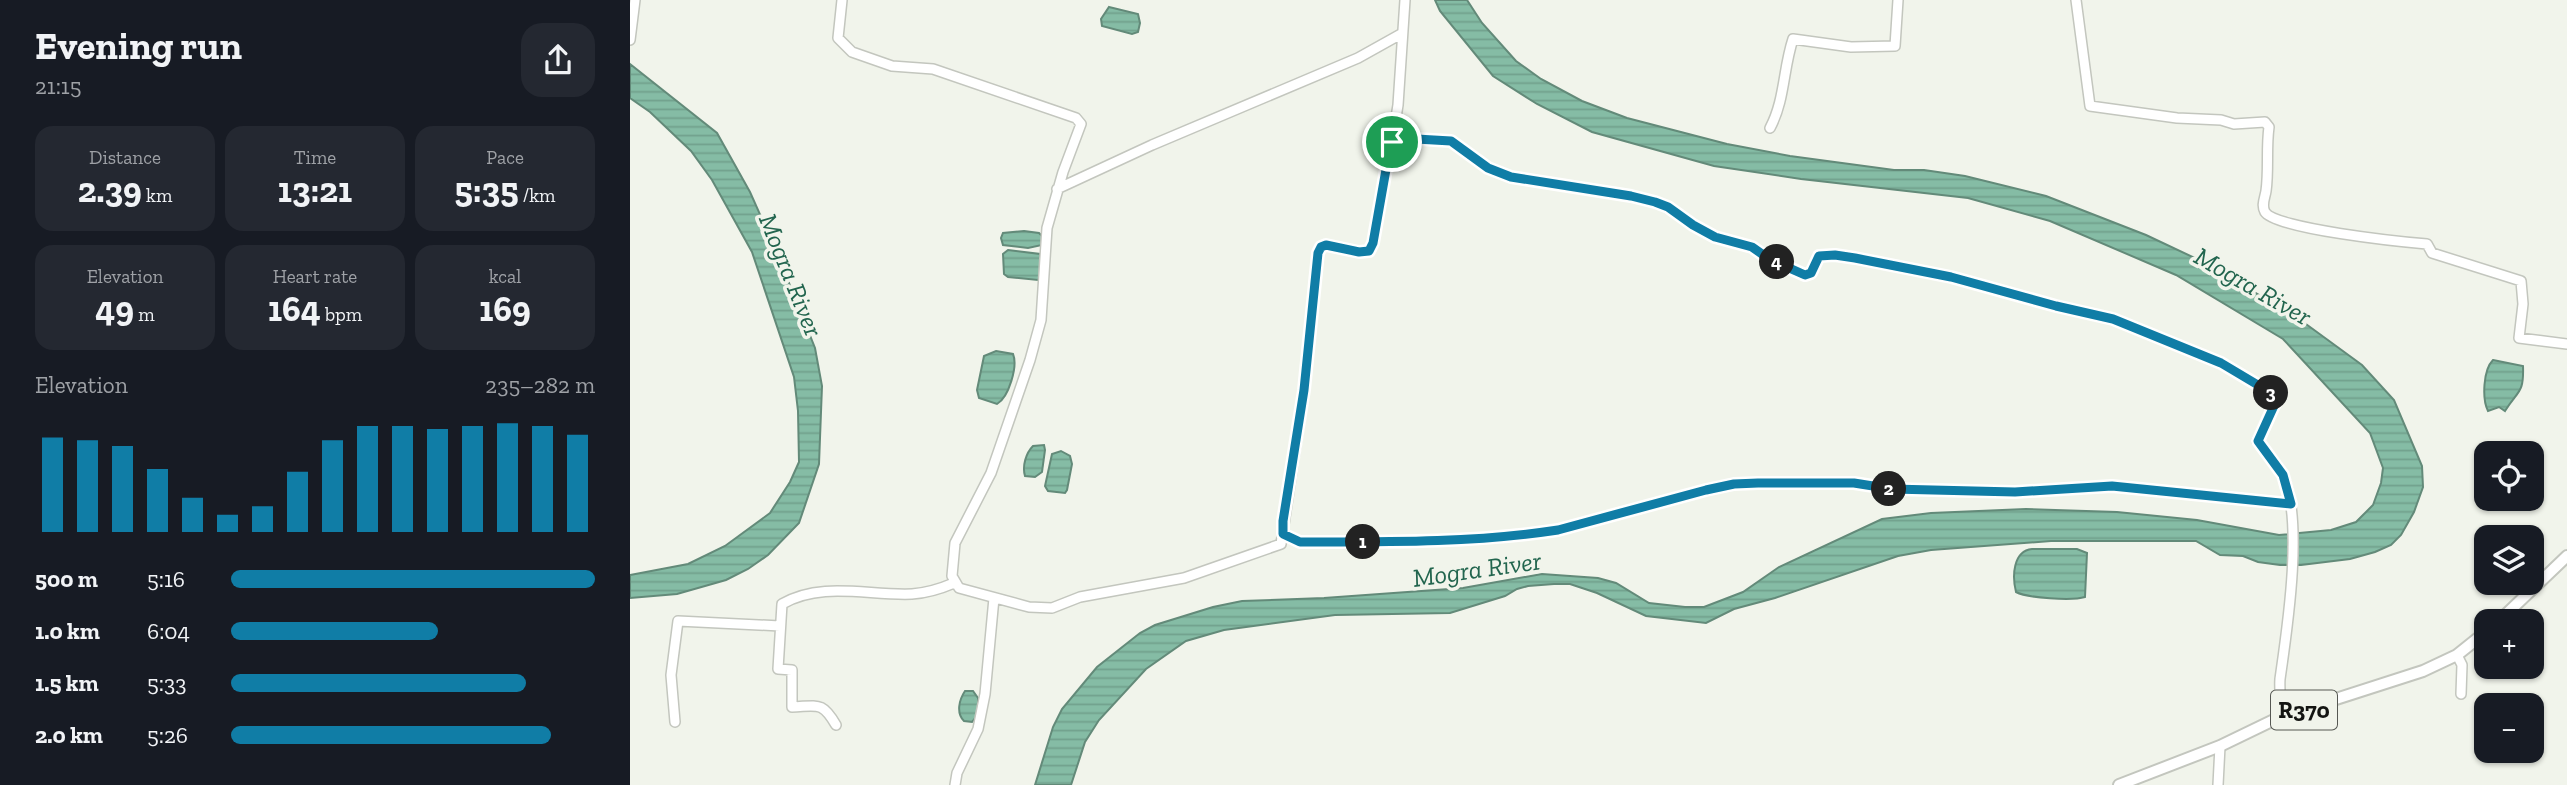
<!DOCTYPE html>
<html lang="en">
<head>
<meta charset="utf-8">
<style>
	body { margin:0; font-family:"Zilla Slab",serif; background:#242831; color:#f1f3f6; height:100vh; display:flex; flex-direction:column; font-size:26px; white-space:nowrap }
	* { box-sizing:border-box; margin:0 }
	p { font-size:23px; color:#9ea1a6 }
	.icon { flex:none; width:38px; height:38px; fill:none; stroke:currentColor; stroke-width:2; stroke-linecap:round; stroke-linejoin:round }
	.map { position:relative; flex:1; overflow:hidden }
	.details { display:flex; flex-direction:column; background:#171b24; width:630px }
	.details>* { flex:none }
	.tools { position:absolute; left:1844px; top:441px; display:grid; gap:14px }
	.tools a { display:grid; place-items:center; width:70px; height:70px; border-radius:14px; background:#171b24; box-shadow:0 2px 5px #0004; font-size:35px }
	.pin { position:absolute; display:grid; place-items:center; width:60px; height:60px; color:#fff; margin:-30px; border:4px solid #fff; border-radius:50%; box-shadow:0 2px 7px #0007 }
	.km { position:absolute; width:35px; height:35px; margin:-18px; border-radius:50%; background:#222; color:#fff; font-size:19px; line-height:35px; text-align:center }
	.round { display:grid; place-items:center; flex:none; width:74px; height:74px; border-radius:21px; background:#242831 }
	.head { display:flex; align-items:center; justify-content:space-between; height:119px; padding:0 35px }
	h1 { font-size:38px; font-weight:700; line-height:52px }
	.figures { display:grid; grid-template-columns:repeat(3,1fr); gap:10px; height:119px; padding:7px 35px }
	.figures div { display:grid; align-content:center; border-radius:18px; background:#242831; text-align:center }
	.figures b { font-size:35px; font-weight:700 }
	.figures small { font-size:19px; font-weight:400 }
	.figures p { font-size:19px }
	.chart { height:196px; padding:14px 35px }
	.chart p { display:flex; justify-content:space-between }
	.chart svg { width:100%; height:126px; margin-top:7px; stroke:#107da6; stroke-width:6 }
	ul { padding:0 35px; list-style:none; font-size:23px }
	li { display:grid; grid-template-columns:112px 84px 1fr; align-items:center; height:52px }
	li i { height:18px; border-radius:9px; background:#107da6 }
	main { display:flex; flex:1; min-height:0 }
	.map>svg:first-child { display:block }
	.water { fill:url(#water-rules); stroke:#638a79; stroke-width:2 }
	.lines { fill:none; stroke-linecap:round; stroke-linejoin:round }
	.minor-casing { stroke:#c3c6be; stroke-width:12 }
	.major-casing { stroke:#c3c6be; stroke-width:14 }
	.minor { stroke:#fff; stroke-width:9 }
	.major { stroke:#fff; stroke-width:10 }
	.route-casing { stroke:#fff; stroke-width:14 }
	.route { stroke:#107da6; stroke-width:9 }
	.labels { text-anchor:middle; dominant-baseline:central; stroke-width:7; stroke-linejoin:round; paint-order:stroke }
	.shield { fill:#f1f4eb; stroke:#565853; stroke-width:2 }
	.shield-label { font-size:23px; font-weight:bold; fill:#141512 }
	.water-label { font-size:26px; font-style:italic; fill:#22654e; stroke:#f1f4eb }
</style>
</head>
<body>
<main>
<section class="details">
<div class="head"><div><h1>Evening run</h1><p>21:15</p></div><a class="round"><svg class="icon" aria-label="share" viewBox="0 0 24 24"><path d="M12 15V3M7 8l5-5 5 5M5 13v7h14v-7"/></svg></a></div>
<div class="figures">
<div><p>Distance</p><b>2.39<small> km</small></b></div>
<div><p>Time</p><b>13:21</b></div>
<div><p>Pace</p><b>5:35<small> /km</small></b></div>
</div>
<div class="figures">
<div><p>Elevation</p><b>49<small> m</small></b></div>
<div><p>Heart rate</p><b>164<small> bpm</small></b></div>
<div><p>kcal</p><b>169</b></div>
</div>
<div class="chart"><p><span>Elevation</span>235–282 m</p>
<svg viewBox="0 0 160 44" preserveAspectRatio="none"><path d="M5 44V11M15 44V12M25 44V14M35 44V22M45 44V32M55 44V38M65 44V35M75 44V23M85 44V12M95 44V7M105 44V7M115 44V8M125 44V7M135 44V6M145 44V7M155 44V10"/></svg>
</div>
<ul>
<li><b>500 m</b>5:16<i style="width:100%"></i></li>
<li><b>1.0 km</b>6:04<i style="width:57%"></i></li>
<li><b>1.5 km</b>5:33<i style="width:81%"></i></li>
<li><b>2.0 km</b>5:26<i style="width:88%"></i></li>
</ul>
</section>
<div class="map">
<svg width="1937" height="785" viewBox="0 0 1937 785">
	<defs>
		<pattern id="water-rules" width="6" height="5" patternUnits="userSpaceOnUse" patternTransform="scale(1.75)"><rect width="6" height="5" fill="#85bca5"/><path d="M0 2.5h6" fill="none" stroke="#72a18d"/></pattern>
	</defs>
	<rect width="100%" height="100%" fill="#f1f4eb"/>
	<path class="water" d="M805 0H837L852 23 886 61 911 79 952 101 997 118 1097 144 1160 156 1264 170H1294L1335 176 1416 196 1516 235 1569 260 1665 316 1732 365 1764 400 1792 466 1793 487 1784 512 1771 535 1761 545 1745 552 1720 559 1671 565H1650L1628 562 1613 556 1590 555 1566 541H1421L1301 550 1268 556 1145 598 1104 609 1076 623 1016 616 967 593 940 584H924L898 586 887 589 875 596 820 613 705 615 594 630 556 641 516 669 469 720 455 742 441 785H405L423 727 432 709 467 667 510 633 525 625 583 607 612 601 694 598 833 588 912 574 968 578 986 583 1019 603 1055 607H1074L1113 592 1149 567 1252 519 1301 513 1396 509 1487 512 1567 520 1649 535 1701 530 1726 522 1743 505 1751 483 1753 468 1740 433 1653 339 1546 275 1420 221 1338 198 1171 179 1084 166 962 132 907 104 863 76 810 11Z
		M479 7 508 14 510 23 508 32 502 34 472 26 471 19Z
		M0 64 87 133 120 192 145 248 185 348 192 386 189 464 169 523 138 555 118 569 96 580 47 594 0 598V575L58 564 95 546 140 513 160 482 169 462 168 411 164 377 122 252 82 180 61 151 20 112 0 98Z
		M394 231 409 233 413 237 412 245 398 248 373 245 371 238 373 233Z
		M378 250 410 254V277L408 280 378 277 374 274 373 254Z
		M366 351 383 354C388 366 379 397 367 404L349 398 347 390 354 356Z
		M1863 360 1893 366C1894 394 1888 390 1875 411L1869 407 1858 411C1852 399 1853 370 1863 360Z
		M414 445 415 450 412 472 405 477 395 476C392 466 396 453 403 446Z
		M431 451 440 456 442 464 437 490 435 493 418 491 415 486 422 454Z
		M1402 549H1447L1457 553 1455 597C1442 601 1397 598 1386 592 1382 576 1383 551 1402 549Z
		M335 691H343L348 698V715L342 722 334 721C326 713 329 700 335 691Z"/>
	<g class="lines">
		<g class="minor-casing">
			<path id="minor" d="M212 0 208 38 222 52 262 66 303 69 446 118 451 124 433 172 417 228 411 320 400 360 361 473 325 543 322 576 329 588 399 607 422 608 450 597 554 578 651 544 674 390 688 253 691 247 696 245 729 252 739 251 743 243 760 147 764 139 821 141 858 168 881 177 1001 196 1025 202 1038 207 1063 225 1085 237 1122 247 1139 259 1175 275 1181 273 1189 256 1205 255 1225 258 1321 277 1426 306 1483 319 1591 363 1648 397 1627 441C1636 452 1648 464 1653 476 1674 520 1657 630 1650 679 1649 691 1652 704 1650 717
				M1446 0 1460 106 1547 118 1591 120 1604 124 1635 122 1639 127C1636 148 1639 170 1636 191 1635 198 1631 205 1635 212 1645 229 1773 242 1797 244L1802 253 1891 281 1893 304 1889 338 1937 344
				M0 40 5 0
				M1140 128C1155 100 1153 69 1163 39L1221 47 1265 46 1268 0
				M762 142 768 105 775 0
				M427 189 522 145 728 58 771 34
				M653 535 670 542C756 542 842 543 927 530L1076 490 1104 484 1128 483H1224L1262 489 1385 492 1482 486 1661 504
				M1827 655 1832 665 1831 694
				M45 722 41 675 48 621 150 626
				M206 725C192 701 188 706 162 707V670L148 669 152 604C192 581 238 596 282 594 297 593 310 589 324 583
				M325 785 327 773 348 729 355 694 364 598
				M1588 785 1590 746"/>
		</g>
		<g class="major-casing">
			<path id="major" d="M1869 621 1937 556
				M1489 785 1590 746 1650 717 1793 671 1827 655 1857 631"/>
		</g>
		<use href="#minor" class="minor"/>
		<use href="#major" class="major"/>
	</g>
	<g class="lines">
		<g class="route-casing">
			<path id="route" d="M769 138 821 141 858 168 881 177 1001 196 1025 202 1038 207 1063 225 1085 237 1122 247 1139 259 1175 275 1181 273 1189 256 1205 255 1225 258 1321 277 1426 306 1483 319 1591 363 1648 397 1628 441 1653 475 1661 504 1482 486 1385 492 1262 489 1224 483H1128L1104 484 1076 490 928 530C842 543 756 542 670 542L653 534V521L674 390 688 253 691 247 696 245 729 252 739 251 743 243 760 147 764 139Z"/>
		</g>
		<use href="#route" class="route"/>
	</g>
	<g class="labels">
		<rect class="shield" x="1641" y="690.5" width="66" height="39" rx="5"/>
		<g class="shield-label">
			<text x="1674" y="710">R370</text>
		</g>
		<g class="water-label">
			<text transform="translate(161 275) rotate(68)">Mogra River</text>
			<text transform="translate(1623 286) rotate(30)">Mogra River</text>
			<text transform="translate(847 569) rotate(-8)">Mogra River</text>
		</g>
	</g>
</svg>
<div class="tools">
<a><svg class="icon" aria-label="locate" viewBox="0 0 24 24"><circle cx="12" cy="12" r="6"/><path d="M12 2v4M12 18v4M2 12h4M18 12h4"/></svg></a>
<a><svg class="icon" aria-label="layers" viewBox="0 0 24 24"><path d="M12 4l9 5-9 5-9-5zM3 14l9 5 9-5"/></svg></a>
<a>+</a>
<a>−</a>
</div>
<div class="pin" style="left:762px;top:142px;background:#1e9e55"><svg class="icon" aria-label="arrive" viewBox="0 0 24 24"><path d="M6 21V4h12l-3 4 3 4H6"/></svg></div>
<b class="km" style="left:733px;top:542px">1</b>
<b class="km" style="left:1259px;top:489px">2</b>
<b class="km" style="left:1641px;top:393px">3</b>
<b class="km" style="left:1147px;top:262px">4</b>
</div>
</main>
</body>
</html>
